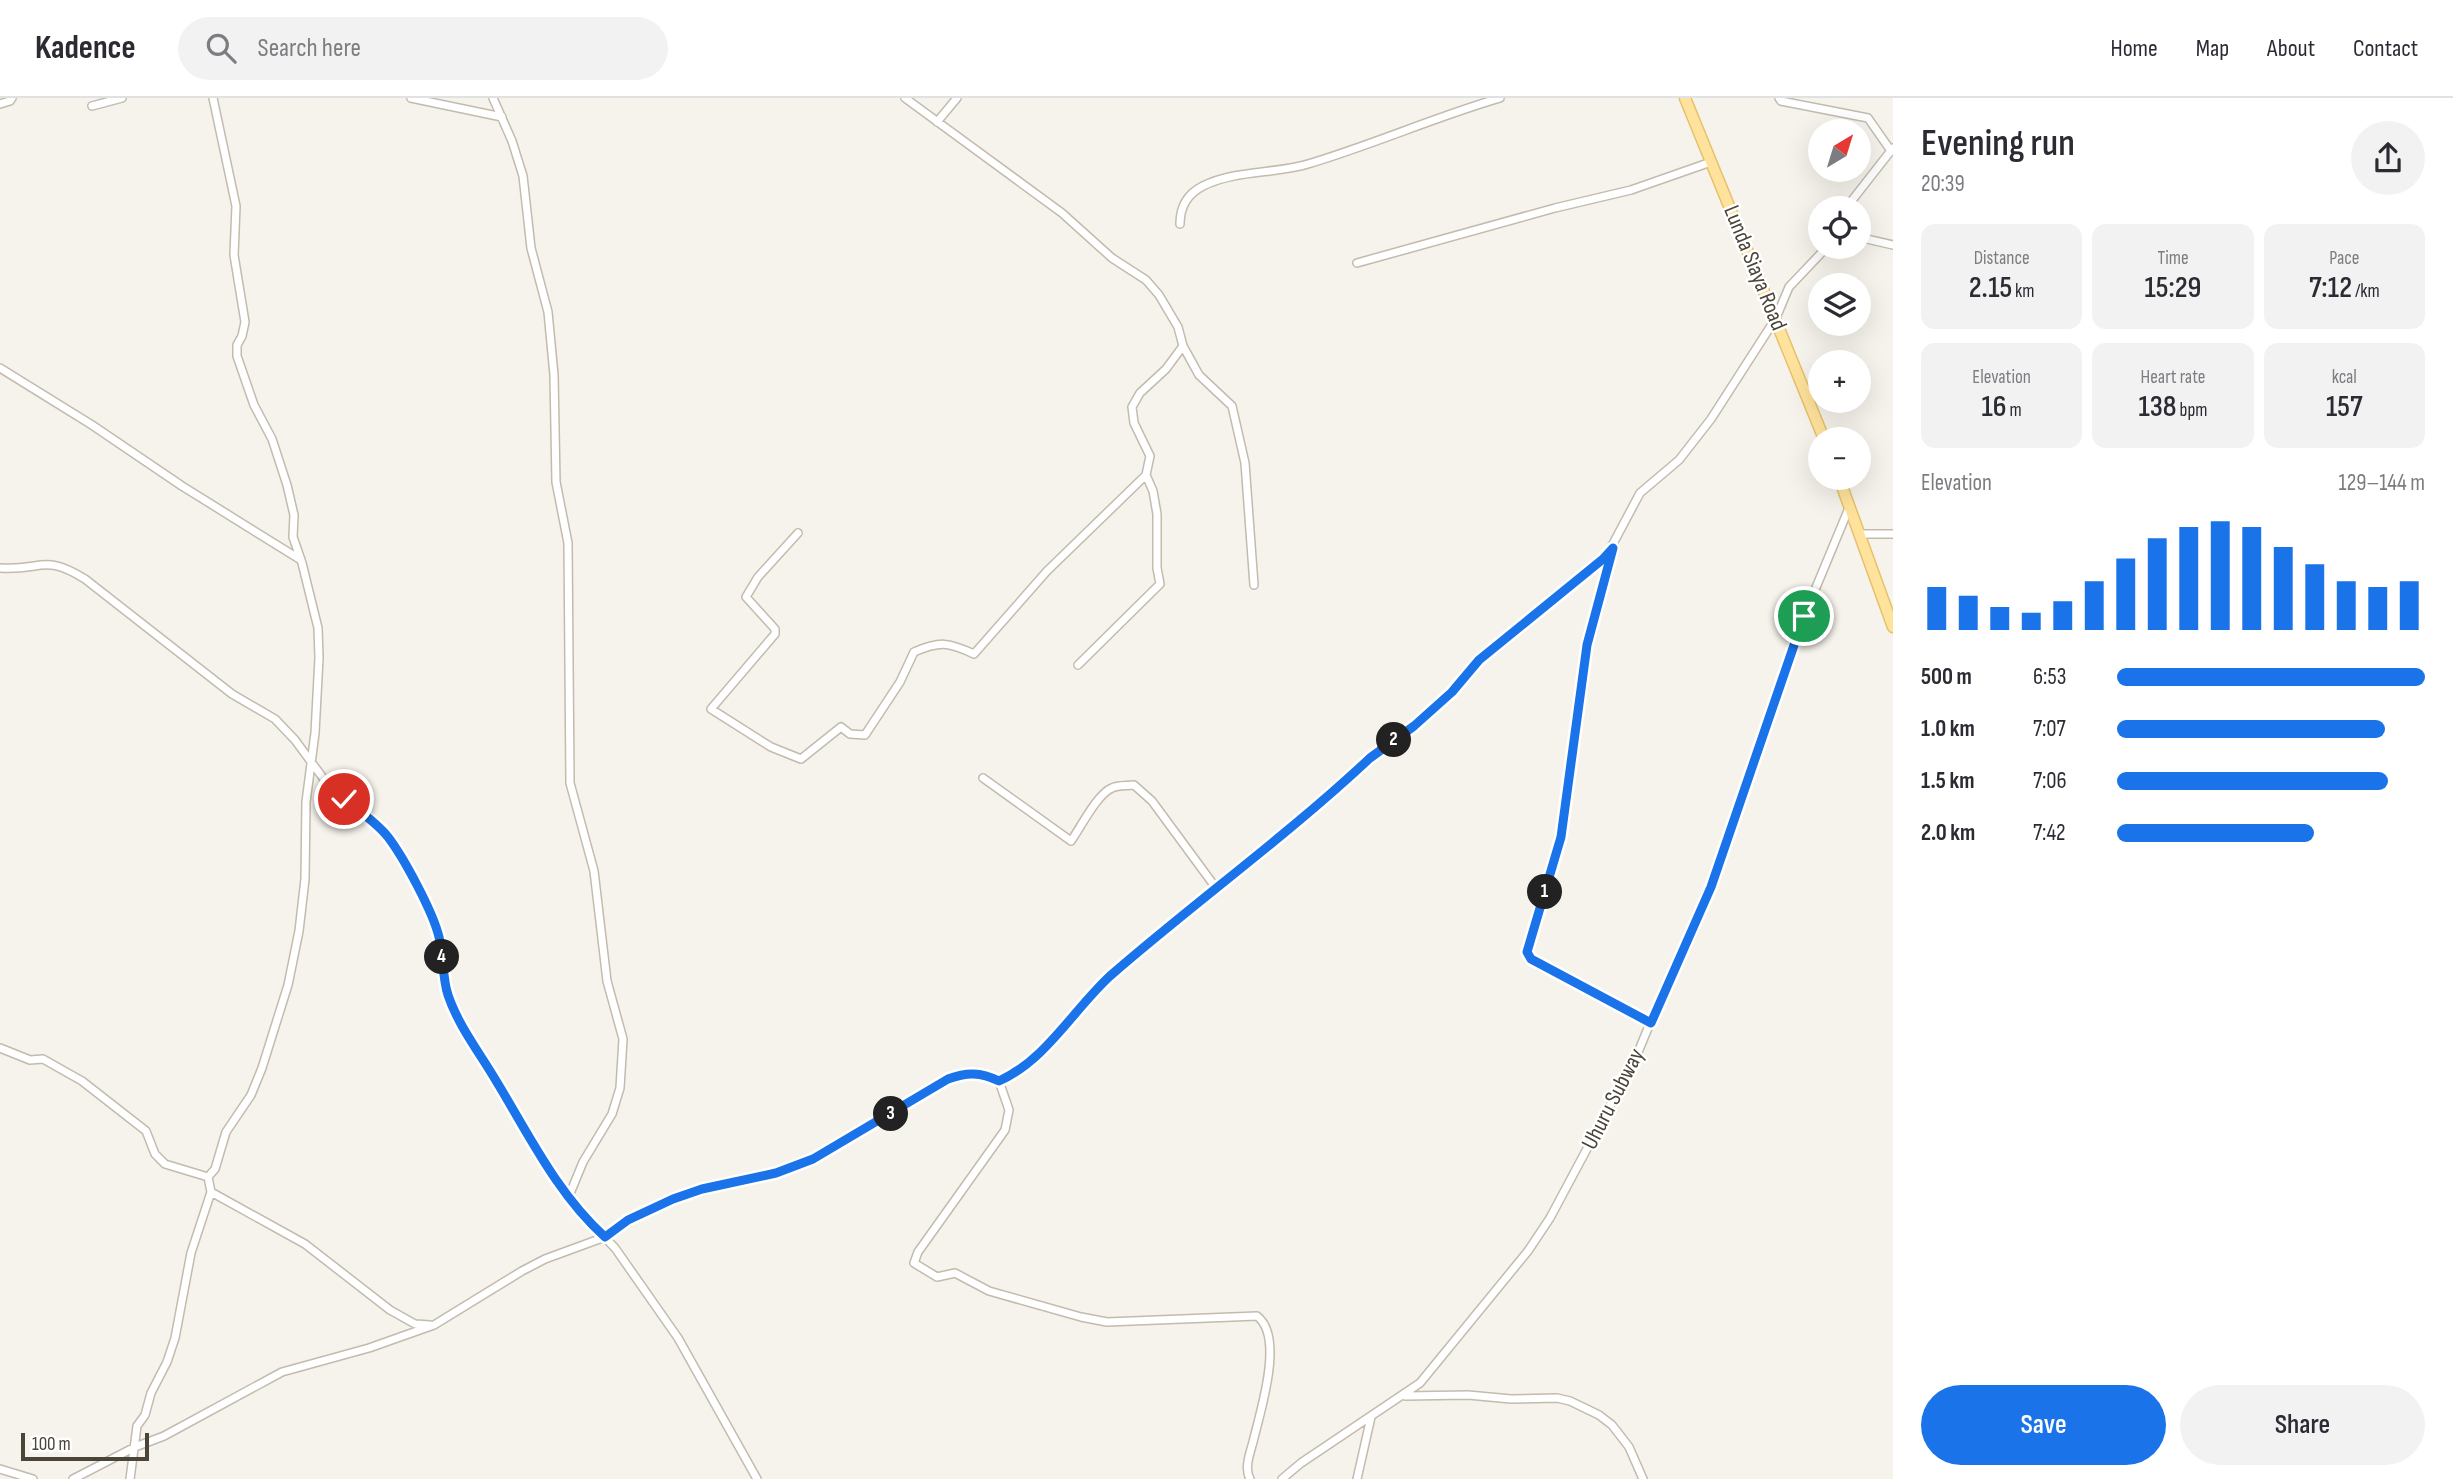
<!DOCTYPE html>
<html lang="en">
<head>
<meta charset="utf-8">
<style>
	body { margin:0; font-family:"Sofia Sans Condensed",sans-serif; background:#f2f2f3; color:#2b2b33; height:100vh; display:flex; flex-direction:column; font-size:26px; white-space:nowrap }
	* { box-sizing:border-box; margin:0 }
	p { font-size:23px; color:#7c7c81 }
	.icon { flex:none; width:38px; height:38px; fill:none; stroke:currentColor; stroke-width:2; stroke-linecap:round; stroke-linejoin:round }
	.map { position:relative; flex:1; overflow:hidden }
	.sheet { display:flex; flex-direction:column; background:#fff; width:560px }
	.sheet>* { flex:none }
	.needle { width:46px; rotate:38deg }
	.tools { position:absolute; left:1808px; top:21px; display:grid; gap:14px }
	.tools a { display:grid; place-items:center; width:63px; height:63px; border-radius:50%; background:#fff; box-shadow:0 7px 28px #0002; font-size:35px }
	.scale { position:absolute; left:21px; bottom:18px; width:128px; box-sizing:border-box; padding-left:7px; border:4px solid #4b4439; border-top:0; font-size:19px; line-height:24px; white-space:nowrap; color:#4b4439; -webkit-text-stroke:5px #fff; paint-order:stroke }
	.pin { position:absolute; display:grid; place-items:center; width:60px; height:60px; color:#fff; margin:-30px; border:4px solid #fff; border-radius:50%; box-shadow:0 2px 7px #0007 }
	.km { position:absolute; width:35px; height:35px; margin:-18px; border-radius:50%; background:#222; color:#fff; font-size:19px; line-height:35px; text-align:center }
	.round { display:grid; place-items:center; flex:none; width:74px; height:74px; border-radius:37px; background:#f2f2f3 }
	.headline { display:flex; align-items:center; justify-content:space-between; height:119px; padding:0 28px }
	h1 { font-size:38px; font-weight:600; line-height:52px }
	.figures { display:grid; grid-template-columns:repeat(3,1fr); gap:10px; height:119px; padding:7px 28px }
	.figures div { display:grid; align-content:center; border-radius:14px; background:#f2f2f3; text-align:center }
	.figures b { font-size:30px; font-weight:600 }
	.figures small { font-size:19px; font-weight:400 }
	.figures p { font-size:19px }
	.chart { height:196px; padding:14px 28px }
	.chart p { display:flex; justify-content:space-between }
	.chart svg { width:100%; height:126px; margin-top:7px; stroke:#1a73e8; stroke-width:6 }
	.cta { display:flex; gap:14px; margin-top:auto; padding:14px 28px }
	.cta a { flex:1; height:80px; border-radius:42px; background:#1a73e8; color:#fff; font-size:28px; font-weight:600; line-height:80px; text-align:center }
	.cta a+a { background:#f2f2f3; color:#2b2b33 }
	ul { padding:0 28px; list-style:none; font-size:23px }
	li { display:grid; grid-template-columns:112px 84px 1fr; align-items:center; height:52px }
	li i { height:18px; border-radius:9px; background:#1a73e8 }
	header { display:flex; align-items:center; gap:42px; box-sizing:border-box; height:98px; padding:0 35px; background:#fff; border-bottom:2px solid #e1e1e2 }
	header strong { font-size:33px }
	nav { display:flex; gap:38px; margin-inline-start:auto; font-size:24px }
	.search { width:490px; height:63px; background:#f2f2f3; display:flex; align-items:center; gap:18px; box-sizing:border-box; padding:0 24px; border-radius:38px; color:#7c7c81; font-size:26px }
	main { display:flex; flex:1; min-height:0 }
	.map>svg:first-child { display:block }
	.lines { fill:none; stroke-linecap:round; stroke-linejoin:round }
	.minor-casing { stroke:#c2bbae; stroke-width:10 }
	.primary-casing { stroke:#e6c16a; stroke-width:13 }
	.minor { stroke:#fff; stroke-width:7 }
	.primary { stroke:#ffe39c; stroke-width:10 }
	.route-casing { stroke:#fff; stroke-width:14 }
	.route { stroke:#1a73e8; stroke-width:9 }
	.labels { text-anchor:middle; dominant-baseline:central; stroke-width:5; stroke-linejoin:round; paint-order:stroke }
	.street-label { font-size:23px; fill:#4b4439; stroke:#fff }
</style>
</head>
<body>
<header>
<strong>Kadence</strong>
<div class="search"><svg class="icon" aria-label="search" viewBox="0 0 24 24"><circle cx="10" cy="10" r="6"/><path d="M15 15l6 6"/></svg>Search here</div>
<nav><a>Home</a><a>Map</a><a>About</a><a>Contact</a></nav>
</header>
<main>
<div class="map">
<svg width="1893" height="1381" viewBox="0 0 1893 1381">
	<rect width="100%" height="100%" fill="#f6f3ec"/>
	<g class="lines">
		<g class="minor-casing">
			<path id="minor" d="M213 0 236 108 234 157 245 224 242 238 237 247V258L254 307 272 341 287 387 294 417 293 439 301 462
				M411 0 502 19
				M493 0 512 43 523 78 531 150 548 214 554 277 556 384 568 445 570 685 594 773 607 883 623 941 620 990 612 1016 583 1064 569 1098
				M905 0 1062 115 1112 160 1146 182 1159 197 1178 229 1183 248 1166 271 1140 295 1132 309 1134 325 1150 358 1146 377 1153 393 1157 416V470L1160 486 1078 567
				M1779 0 1781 3 1868 20 1891 53H1893
				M0 6 10 3 12 0
				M92 8 122 0
				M937 24 957 0
				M1846 110 1893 50
				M1180 126C1180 109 1187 96 1203 88 1235 72 1274 76 1308 66 1372 47 1435 19 1500 0
				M1858 139 1893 147
				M1357 165 1555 110 1631 92 1711 64
				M1183 248 1199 277 1232 308 1245 365 1254 487
				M0 270 92 327 182 388 301 462 302 465 318 530 319 560 315 635 306 704 305 781 299 833 288 887 262 970 251 997 226 1034 215 1071 208 1079 211 1094 305 1146 390 1212 415 1226 430 1227
				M798 435 758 479 746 499 775 531V536L711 611 771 649 801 661 841 629 850 636 865 637 900 584 914 554C940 543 948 544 974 556L1047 473 1146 377
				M1860 436H1893
				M1611 455 1587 547 1561 739 1527 854 1531 861 1651 925
				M0 470C42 473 43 455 85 481L232 596 275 621 295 642 329 688 370 721 388 739 422 798 436 828 442 851 445 887 456 916 546 1067 584 1118 615 1150 678 1240 757 1381
				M983 680 1071 743C1081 729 1097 696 1112 690 1117 687 1128 688 1134 687L1152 703 1216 790
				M0 950 30 962 43 961 82 983 146 1033 155 1056 165 1066 208 1079
				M999 983 1009 1012 1005 1032 918 1154 914 1165 937 1179 955 1175 989 1193 1081 1219 1107 1224 1257 1218C1285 1239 1260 1314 1253 1344 1250 1355 1244 1370 1250 1381
				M1405 1298 1468 1297 1511 1301 1557 1300 1570 1303 1599 1317 1612 1327 1629 1349 1643 1381
				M0 1371 33 1381
				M73 1381 135 1349 164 1338 282 1274 369 1250 434 1227 522 1173 545 1161 605 1139 628 1122 673 1101 702 1091 777 1075 803 1066 948 981C967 974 980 974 999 983 1046 962 1072 912 1110 878 1195 804 1288 737 1370 660L1414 628 1452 594 1479 562 1607 457 1640 395 1679 362 1711 321 1776 220 1789 189 1827 149
				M130 1381 137 1328 145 1317 151 1295 167 1264 175 1240 191 1155 211 1094
				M1282 1381 1301 1365 1420 1285 1528 1153 1550 1120 1636 959 1666 887 1692 837 1711 789 1795 540 1849 410
				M1357 1381 1371 1319"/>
		</g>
		<g class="primary-casing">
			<path id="primary" d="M1685 0 1824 341
				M1839 380 1893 529"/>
		</g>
		<use href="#minor" class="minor"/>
		<use href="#primary" class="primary"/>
	</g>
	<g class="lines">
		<g class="route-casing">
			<path id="route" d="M344 701C359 713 376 724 388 739 404 760 433 814 439 839 444 858 442 879 448 897 458 927 479 954 495 981 528 1035 557 1096 605 1139L628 1122 673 1101 702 1091 776 1075 813 1061 948 981C967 974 980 974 999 983 1046 962 1073 912 1110 878 1195 804 1288 737 1370 660L1414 628 1452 594 1479 562 1603 461 1613 450 1587 547 1561 739 1527 854 1531 861 1651 925 1711 789 1804 518"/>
		</g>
		<use href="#route" class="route"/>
	</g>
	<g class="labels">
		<g class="street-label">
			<text transform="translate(1755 170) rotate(68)">Lunda Siaya Road</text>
			<text transform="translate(1613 1001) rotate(-63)">Uhuru Subway</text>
		</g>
	</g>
</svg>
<div class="tools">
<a><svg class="needle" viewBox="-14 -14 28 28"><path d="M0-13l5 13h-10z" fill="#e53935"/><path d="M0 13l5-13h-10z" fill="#7c7c81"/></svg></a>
<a><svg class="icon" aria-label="locate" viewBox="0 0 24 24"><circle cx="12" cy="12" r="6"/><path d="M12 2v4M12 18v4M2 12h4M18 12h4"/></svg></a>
<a><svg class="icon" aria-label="layers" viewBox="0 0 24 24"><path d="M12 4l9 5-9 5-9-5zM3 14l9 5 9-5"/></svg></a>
<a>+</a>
<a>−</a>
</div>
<div class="scale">100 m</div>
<div class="pin" style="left:1804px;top:518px;background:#1e9e55"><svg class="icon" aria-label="arrive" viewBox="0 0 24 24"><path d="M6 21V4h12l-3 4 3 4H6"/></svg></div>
<div class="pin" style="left:344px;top:701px;background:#d93025"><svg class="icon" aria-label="check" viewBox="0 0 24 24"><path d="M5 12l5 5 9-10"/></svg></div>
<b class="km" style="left:1545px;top:794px">1</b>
<b class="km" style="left:1394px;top:642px">2</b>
<b class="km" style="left:891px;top:1016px">3</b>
<b class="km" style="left:442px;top:859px">4</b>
</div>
<section class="sheet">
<div class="headline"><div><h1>Evening run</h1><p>20:39</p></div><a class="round"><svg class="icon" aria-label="share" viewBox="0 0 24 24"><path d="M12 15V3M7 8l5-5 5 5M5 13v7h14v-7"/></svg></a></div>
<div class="figures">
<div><p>Distance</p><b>2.15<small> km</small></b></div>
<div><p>Time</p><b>15:29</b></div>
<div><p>Pace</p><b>7:12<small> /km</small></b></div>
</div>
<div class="figures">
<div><p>Elevation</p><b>16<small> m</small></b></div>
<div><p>Heart rate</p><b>138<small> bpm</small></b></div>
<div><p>kcal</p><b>157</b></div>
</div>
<div class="chart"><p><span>Elevation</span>129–144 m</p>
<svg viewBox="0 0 160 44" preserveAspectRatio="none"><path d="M5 44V29M15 44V32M25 44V36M35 44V38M45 44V34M55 44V27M65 44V19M75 44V12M85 44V8M95 44V6M105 44V8M115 44V15M125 44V21M135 44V27M145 44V29M155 44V27"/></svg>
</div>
<ul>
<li><b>500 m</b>6:53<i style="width:100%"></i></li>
<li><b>1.0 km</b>7:07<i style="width:87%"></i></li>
<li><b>1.5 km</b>7:06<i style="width:88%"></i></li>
<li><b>2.0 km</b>7:42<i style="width:64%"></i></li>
</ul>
<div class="cta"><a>Save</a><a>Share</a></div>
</section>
</main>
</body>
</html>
